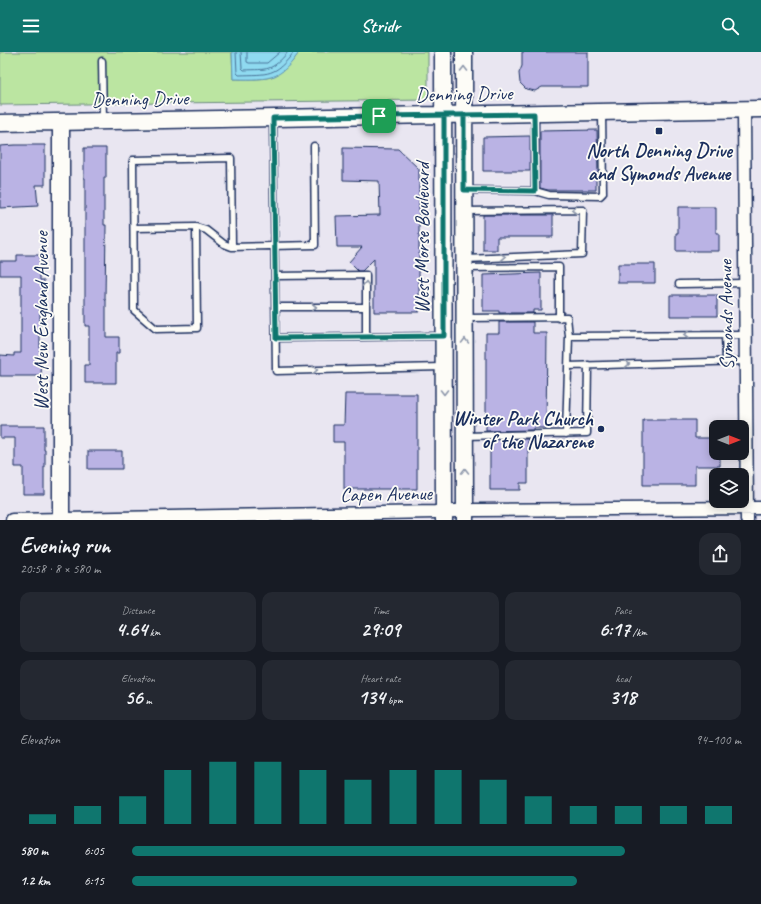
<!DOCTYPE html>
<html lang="en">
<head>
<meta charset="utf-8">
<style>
	body { margin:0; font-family:Caveat,sans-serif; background:#242831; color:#f1f3f6; height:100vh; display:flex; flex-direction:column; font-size:15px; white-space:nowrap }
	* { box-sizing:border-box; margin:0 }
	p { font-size:13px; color:#9ea1a6 }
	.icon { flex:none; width:22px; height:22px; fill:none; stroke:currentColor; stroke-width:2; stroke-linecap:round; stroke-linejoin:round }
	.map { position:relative; height:468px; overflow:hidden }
	.side { display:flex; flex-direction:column; background:#171b24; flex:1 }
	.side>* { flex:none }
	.needle { width:26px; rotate:90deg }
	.buttons { position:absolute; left:709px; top:368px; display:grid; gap:8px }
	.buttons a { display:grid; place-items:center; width:40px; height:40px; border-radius:8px; background:#171b24; box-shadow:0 2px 10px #0003; font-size:20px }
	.pin { position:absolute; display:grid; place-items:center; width:34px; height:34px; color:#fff; margin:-17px; border-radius:8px; box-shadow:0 2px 6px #0006 }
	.round { display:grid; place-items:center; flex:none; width:42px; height:42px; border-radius:12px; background:#242831 }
	.head { display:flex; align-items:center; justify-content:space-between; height:68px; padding:0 20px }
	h1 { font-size:22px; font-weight:800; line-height:30px }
	.stats { display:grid; grid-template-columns:repeat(3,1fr); gap:6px; height:68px; padding:4px 20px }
	.stats div { display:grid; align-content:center; border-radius:10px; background:#242831; text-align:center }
	.stats b { font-size:20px; font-weight:800 }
	.stats small { font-size:11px; font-weight:400 }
	.stats p { font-size:11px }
	.chart { height:112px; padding:8px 20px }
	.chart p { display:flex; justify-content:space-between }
	.chart svg { width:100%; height:72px; margin-top:4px; stroke:#0f766e; stroke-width:6 }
	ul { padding:0 20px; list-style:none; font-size:13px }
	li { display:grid; grid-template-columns:64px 48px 1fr; align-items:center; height:30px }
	li i { height:10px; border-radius:5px; background:#0f766e }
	header { display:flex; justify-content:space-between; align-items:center; height:52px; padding:0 20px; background:#0f766e; color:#fff; font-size:18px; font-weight:800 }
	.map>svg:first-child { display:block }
	.green { fill:#bbe5a1; stroke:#6b8a80 }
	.water { fill:#8fdaf0; stroke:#6196b6 }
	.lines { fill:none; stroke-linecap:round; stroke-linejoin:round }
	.shore { stroke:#497398; stroke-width:1 }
	.building { fill:#bab3e4; stroke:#1b2f5e }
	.lane-casing { stroke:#1b2f5e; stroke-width:9 }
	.street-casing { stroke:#1b2f5e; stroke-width:15 }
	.secondary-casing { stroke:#1b2f5e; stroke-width:19 }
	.lane { stroke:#fdfcf7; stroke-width:6 }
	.street { stroke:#fdfcf7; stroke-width:12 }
	.secondary { stroke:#fdfcf7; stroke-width:16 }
	.oneway { stroke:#8c96aa }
	.route-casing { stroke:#fff; stroke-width:8 }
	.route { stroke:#0f766e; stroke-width:5 }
	.poi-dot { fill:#1b2f5e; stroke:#fdfcf7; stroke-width:1.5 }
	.labels { text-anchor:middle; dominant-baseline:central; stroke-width:3.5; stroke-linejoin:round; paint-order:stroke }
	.street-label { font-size:20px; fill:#1b2f5e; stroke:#fdfcf7 }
	.poi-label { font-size:20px; font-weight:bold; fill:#1b2f5e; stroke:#fdfcf7 }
</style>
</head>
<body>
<header><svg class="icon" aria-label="menu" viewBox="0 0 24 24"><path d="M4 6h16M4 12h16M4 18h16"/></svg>Stridr<svg class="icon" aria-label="search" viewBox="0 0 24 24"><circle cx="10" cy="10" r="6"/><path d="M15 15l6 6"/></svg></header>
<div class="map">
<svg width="761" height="468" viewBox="0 0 761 468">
	<rect width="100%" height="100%" fill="#e9e6f1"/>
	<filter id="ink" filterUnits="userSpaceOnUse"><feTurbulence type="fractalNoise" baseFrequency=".025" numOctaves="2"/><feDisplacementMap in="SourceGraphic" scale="8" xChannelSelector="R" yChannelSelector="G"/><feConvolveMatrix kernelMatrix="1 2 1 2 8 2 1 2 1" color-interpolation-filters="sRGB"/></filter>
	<g filter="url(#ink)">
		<path class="green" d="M0 0H232L233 27C244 27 261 28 271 25 282 22 294 9 299 0H428V48L0 53Z"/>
		<path class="water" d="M232 0H299C294 9 282 23 271 25 261 28 244 27 233 27Z"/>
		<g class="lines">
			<path class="shore" d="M236 0 237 21 239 23C268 22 275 25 294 0
				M241 0 242 16 244 18C268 17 271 20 288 0
				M247 0V10L249 11H267L280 0"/>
		</g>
		<path class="building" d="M522 0H588V35H542L535 39 526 37 520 31 519 21 522 14Z
			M597 78 598 121H596V138H548L540 136V79Z
			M530 84V119H483V85Z
			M15 93H45V133H36L38 154 0 156V94Z
			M84 96H106V126H104V173H106L105 248H106V285H119V301H116V331H85V313H89V274H85V126H84Z
			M343 96 398 97 419 117V260H374V207L362 219H358L349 210 362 195H337L336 164 380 163 379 129 343 128Z
			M678 155H716V181H719V199H676V181H678Z
			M483 163H553V185H497V198H483Z
			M17 203H40V228H44L43 249H40V302H42L41 324H0V303L14 304V301H21V223H0V209H17Z
			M618 212H655V231H618Z
			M541 221V258H533V261H499V259H483V223Z
			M670 243H717V264H670Z
			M499 270H533V281H547L546 376H533V378L486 379V281H499Z
			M345 342H417V437H344V390H333V373H344Z
			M643 368H695V386H716V401H720V414H695V433H643Z
			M0 374H44V398H45V415H44V442H23V415H15V386H0Z
			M528 387V431H520V438H490V388Z
			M88 399H122V417H88Z"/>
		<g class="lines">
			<g class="lane-casing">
				<path id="lane" d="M102 9 103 69
					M535 62V139
					M273 66 276 319 442 315
					M466 138 535 139 549 143 600 144 603 141 602 60
					M465 159 583 158 582 202 466 207
					M196 175 197 276 156 277 134 258 133 108 231 106 232 195 315 193 314 94
					M134 176 196 175 206 178 224 192 232 195
					M465 216 559 215V266
					M275 224 366 223V285
					M679 232 745 231
					M275 255H366
					M466 266 567 265 569 284 566 382
					M725 283 726 309
					M569 284 745 283
					M276 286 442 284
					M568 314 746 309
					M465 384 587 381 588 313"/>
			</g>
			<g class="street-casing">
				<path id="street" d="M744 58 747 468
					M12 468 435 460 476 458 761 456"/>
			</g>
			<g class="secondary-casing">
				<path id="secondary" d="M443 0 444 468
					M464 0 465 468
					M0 71 761 57
					M61 468V70"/>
			</g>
			<use href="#lane" class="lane"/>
			<use href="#street" class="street"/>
			<use href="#secondary" class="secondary"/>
		</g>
		<defs><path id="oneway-chevron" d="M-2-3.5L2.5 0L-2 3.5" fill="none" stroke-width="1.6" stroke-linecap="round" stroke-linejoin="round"/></defs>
		<g class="oneway">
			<use href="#oneway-chevron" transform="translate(464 17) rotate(-90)"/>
			<use href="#oneway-chevron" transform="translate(574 158) rotate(180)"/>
			<use href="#oneway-chevron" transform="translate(503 205) rotate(-2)"/>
			<use href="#oneway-chevron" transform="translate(366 232) rotate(-90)"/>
			<use href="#oneway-chevron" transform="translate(314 255)"/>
			<use href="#oneway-chevron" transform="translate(686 283) rotate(180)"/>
			<use href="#oneway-chevron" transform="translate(465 289) rotate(-90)"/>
			<use href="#oneway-chevron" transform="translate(627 312) rotate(-2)"/>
			<use href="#oneway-chevron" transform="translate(315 318) rotate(-1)"/>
			<use href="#oneway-chevron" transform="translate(444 340) rotate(90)"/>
			<use href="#oneway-chevron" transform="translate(465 419) rotate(-90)"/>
		</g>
	</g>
	<g class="lines" filter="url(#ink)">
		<g class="route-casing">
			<path id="route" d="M379 64 273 66 276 286 444 284V63H464V138L535 139 534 62 379 64"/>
		</g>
		<use href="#route" class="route"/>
	</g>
	<g class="poi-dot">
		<rect x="655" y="75" width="8" height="8" rx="2"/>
		<circle cx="601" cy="377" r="4"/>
	</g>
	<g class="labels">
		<g class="street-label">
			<text transform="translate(464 42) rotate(-1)">Denning Drive</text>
			<text transform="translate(140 47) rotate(-1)">Denning Drive</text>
			<text transform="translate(422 186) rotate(-90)">West Morse Boulevard</text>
			<text transform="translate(726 263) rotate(-91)">Symonds Avenue</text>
			<text transform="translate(41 269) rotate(-90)">West New England Avenue</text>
			<text transform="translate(386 442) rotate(-1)">Capen Avenue</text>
		</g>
		<g class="poi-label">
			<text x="659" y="98">North Denning Drive<tspan x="659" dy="23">and Symonds Avenue</tspan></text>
			<text x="593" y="366" text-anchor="end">Winter Park Church<tspan x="593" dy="23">of the Nazarene</tspan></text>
		</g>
	</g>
</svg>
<div class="buttons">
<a><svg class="needle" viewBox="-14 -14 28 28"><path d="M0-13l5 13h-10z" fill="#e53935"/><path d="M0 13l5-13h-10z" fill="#9ea1a6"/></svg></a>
<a><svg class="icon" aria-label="layers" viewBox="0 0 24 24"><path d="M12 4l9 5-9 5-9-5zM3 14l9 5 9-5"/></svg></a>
</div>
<div class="pin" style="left:379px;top:64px;background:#1e9e55"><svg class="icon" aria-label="arrive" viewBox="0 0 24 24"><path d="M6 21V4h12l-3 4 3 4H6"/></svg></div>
</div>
<section class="side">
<div class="head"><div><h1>Evening run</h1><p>20:58 · 8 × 580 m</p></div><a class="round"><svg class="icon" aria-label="share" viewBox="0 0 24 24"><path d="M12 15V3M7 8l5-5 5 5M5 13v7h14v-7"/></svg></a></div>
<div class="stats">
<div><p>Distance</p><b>4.64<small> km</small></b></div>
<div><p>Time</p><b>29:09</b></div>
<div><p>Pace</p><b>6:17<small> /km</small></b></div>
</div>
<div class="stats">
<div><p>Elevation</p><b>56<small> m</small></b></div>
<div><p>Heart rate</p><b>134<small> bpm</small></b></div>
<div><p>kcal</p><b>318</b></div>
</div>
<div class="chart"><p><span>Elevation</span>94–100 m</p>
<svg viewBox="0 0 160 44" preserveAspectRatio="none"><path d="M5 44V38M15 44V33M25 44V27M35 44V11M45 44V6M55 44V6M65 44V11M75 44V17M85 44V11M95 44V11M105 44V17M115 44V27M125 44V33M135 44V33M145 44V33M155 44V33"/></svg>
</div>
<ul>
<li><b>580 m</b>6:05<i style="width:81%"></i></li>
<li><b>1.2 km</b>6:15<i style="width:73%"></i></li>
</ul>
</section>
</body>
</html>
